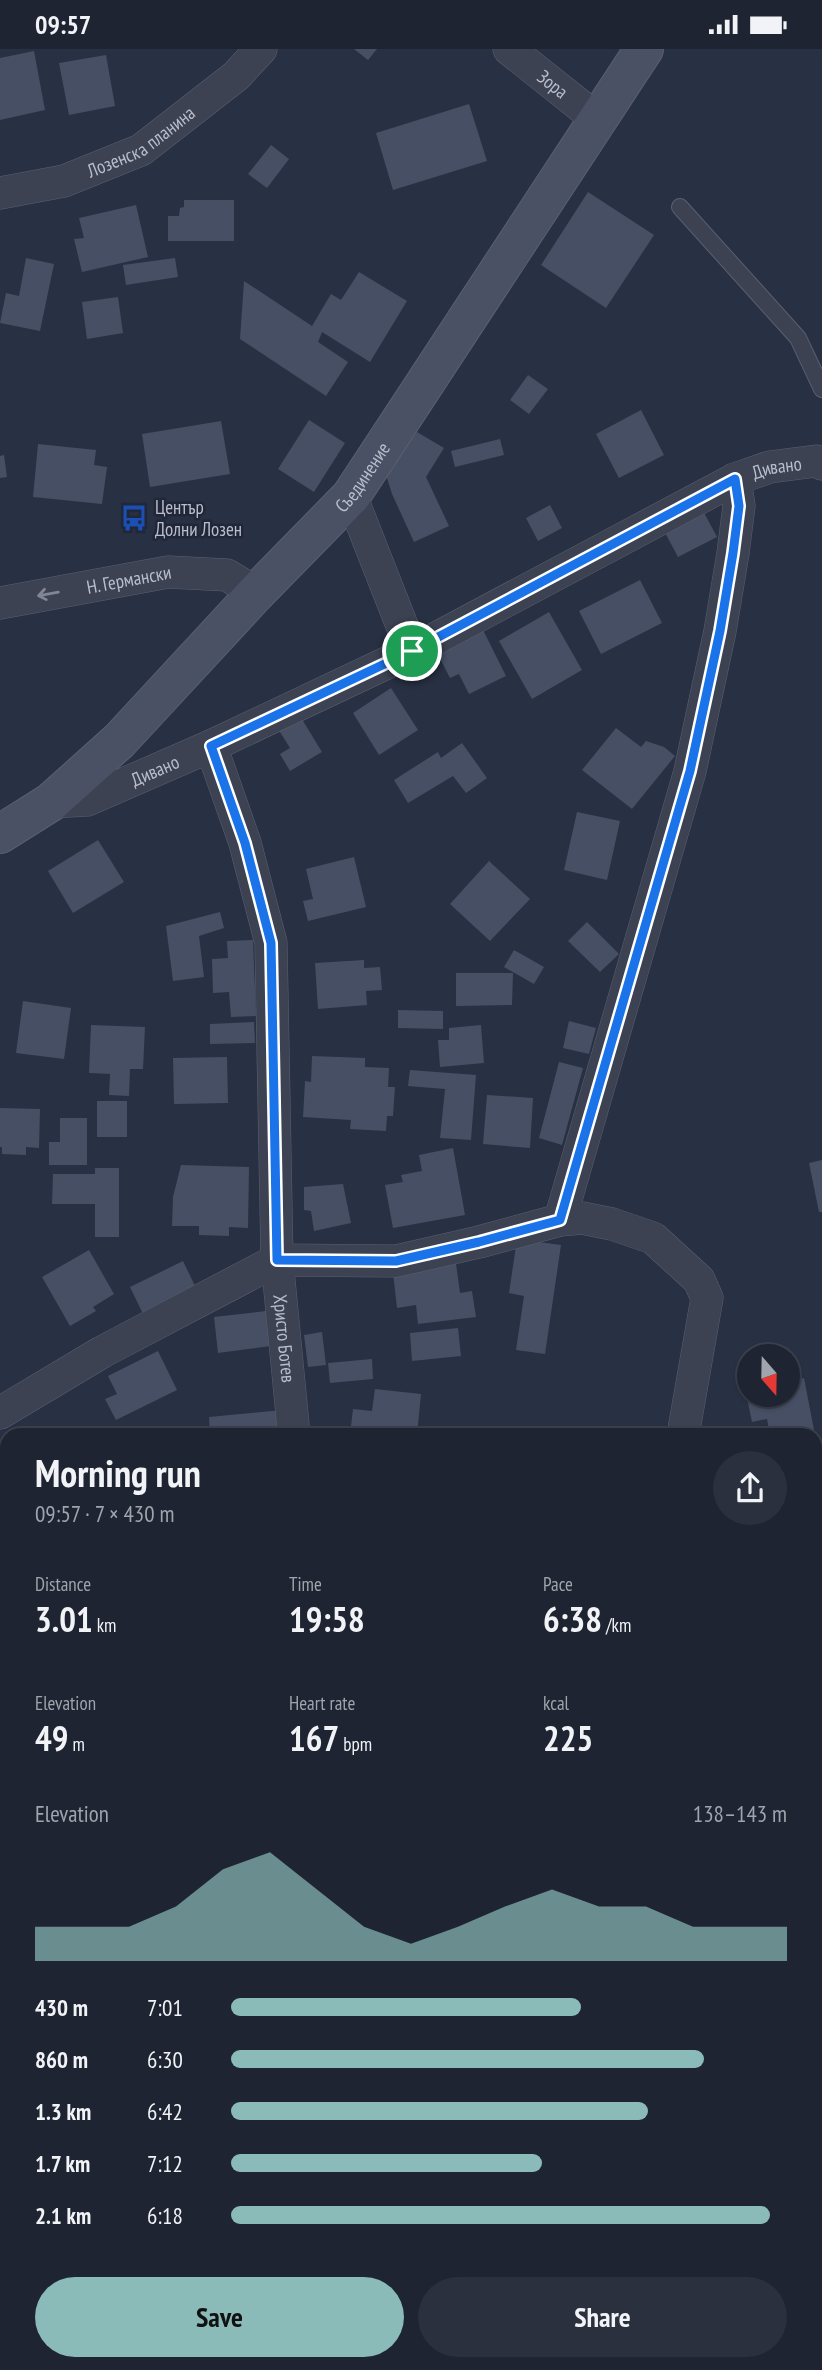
<!DOCTYPE html>
<html lang="en">
<head>
<meta charset="utf-8">
<style>
	body { margin:0; font-family:"PT Sans Narrow",sans-serif; background:#2b303e; color:#f1f3f6; height:100vh; display:flex; flex-direction:column; font-size:26px; white-space:nowrap }
	* { box-sizing:border-box; margin:0 }
	p { font-size:23px; color:#a1a4ac }
	.icon { flex:none; width:38px; height:38px; fill:none; stroke:currentColor; stroke-width:2; stroke-linecap:round; stroke-linejoin:round }
	.map { position:relative; flex:1; overflow:hidden }
	.panel { position:absolute; left:0px; top:1379px; width:822px; height:943px; display:flex; flex-direction:column; background:#1e2432; border-radius:21px 21px 0 0; box-shadow:0 2px 5px #0004,0 0 0 2px #3c414d }
	.panel>* { flex:none }
	.needle { width:46px; rotate:160deg }
	.tools { position:absolute; left:737px; top:1295px; display:grid; gap:14px }
	.tools a { display:grid; place-items:center; width:63px; height:63px; border-radius:50%; background:#1e2432; box-shadow:0 2px 5px #0004,0 0 0 2px #3c414d; font-size:35px }
	.pin { position:absolute; display:grid; place-items:center; width:60px; height:60px; color:#fff; margin:-30px; border:4px solid #fff; border-radius:50%; box-shadow:0 2px 7px #0007 }
	.round { display:grid; place-items:center; flex:none; width:74px; height:74px; border-radius:37px; background:#2b303e }
	.head { display:flex; align-items:center; justify-content:space-between; height:119px; padding:0 35px }
	h1 { font-size:38px; font-weight:700; line-height:52px }
	.figures { display:grid; grid-template-columns:repeat(3,1fr); gap:10px; height:119px; padding:7px 35px }
	.figures div { display:grid; align-content:center }
	.figures b { font-size:35px; font-weight:700 }
	.figures small { font-size:19px; font-weight:400 }
	.figures p { font-size:19px }
	.chart { height:196px; padding:14px 35px }
	.chart p { display:flex; justify-content:space-between }
	.chart svg { width:100%; height:126px; margin-top:7px; fill:#8bbbb9; opacity:.7 }
	.action { display:flex; gap:14px; margin-top:auto; padding:14px 35px }
	.action a { flex:1; height:80px; border-radius:42px; background:#8bbbb9; color:#111; font-size:28px; font-weight:700; line-height:80px; text-align:center }
	.action a+a { background:#2b303e; color:#f1f3f6 }
	ul { padding:0 35px; list-style:none; font-size:23px }
	li { display:grid; grid-template-columns:112px 84px 1fr; align-items:center; height:52px }
	li i { height:18px; border-radius:9px; background:#8bbbb9 }
	.status { display:flex; justify-content:space-between; align-items:center; height:49px; padding:0 35px; background:#1e2432; direction:ltr }
	.status svg { height:19px; fill:currentColor }
	.map>svg:first-child { display:block }
	.green { fill:#2a3d44 }
	.building { fill:#474f64 }
	.lines { fill:none; stroke-linecap:round; stroke-linejoin:round }
	.lane-casing { stroke:#5a6070; stroke-width:18 }
	.street-casing { stroke:#5a6070; stroke-width:33 }
	.secondary-casing { stroke:#5a6070; stroke-width:40 }
	.lane { stroke:#3c4252; stroke-width:16 }
	.street { stroke:#3c4252; stroke-width:32 }
	.secondary { stroke:#4a5165; stroke-width:38 }
	.oneway { stroke:#818695 }
	.route-casing { stroke:#fff; stroke-width:14 }
	.route { stroke:#1a73e8; stroke-width:9 }
	.labels { text-anchor:middle; dominant-baseline:central; stroke-width:5; stroke-linejoin:round; paint-order:stroke }
	.street-label { font-size:19px; fill:#b9becc; stroke:#212738 }
	.poi-label { font-size:19px; fill:#b9becc; stroke:#212738; text-anchor:start }
</style>
</head>
<body>
<div class="status"><b>09:57</b><svg viewBox="0 0 49 12"><path d="M0 12V9h3v3zM5 12V6h3v6zM10 12V3h3v9zM15 12V0h3v12zM26 1h20v11H26zM47 4h2v5h-2z"/></svg></div>
<div class="map">
<svg width="822" height="2321" viewBox="0 0 822 2321">
	<rect width="100%" height="100%" fill="#283043"/>
	<path class="green" d="M97 2315H631L633 2321H99Z"/>
	<path class="building" d="M354 0H377L368 11Z
		M34 2 45 61 0 71V9Z
		M106 6 115 57 69 66 59 14Z
		M469 55 487 112 393 141 376 84Z
		M271 96 289 110 267 139 248 125Z
		M588 143 654 186 606 259 541 216Z
		M184 151H234V192H168V167H179L180 159 184 158Z
		M136 156 148 208 82 223 74 190 84 189 79 169Z
		M26 209 54 215 40 282 0 274 6 244 19 247Z
		M175 209 178 228 126 236 123 216Z
		M359 223 407 252 370 313 322 283 318 293 348 313 326 347 240 290 244 232 312 277 331 245 341 251Z
		M118 248 123 284 87 290 82 253Z
		M528 326 548 340 529 365 510 351Z
		M641 361 664 406 619 429 596 385Z
		M309 371 345 394 314 443 278 420Z
		M221 372 230 425 150 438 142 385Z
		M417 383 444 399 426 428 449 477 414 493 392 445 386 426Z
		M500 390 504 406 455 418 451 402Z
		M38 395 96 401 94 416 107 418 102 455 33 448Z
		M4 406 7 428 0 429V407Z
		M550 456 562 479 538 492 526 469Z
		M701 458 717 488 678 508 662 478Z
		M640 531 662 574 601 605 579 562Z
		M549 563 582 621 532 650 499 592Z
		M479 573 506 627 469 645 459 625 450 629 433 596Z
		M391 639 418 681 379 706 353 664Z
		M297 662 322 703 290 722 280 705 290 699 275 675Z
		M616 679 641 698 646 692 664 698 675 707 632 760 582 721Z
		M462 694 487 729 466 744 453 727 408 754 394 731 438 703 441 709Z
		M577 763 620 772 607 831 564 821Z
		M98 791 124 833 73 864 48 822Z
		M354 808 366 858 308 872 303 852 313 850 306 820Z
		M489 812 530 850 490 892 450 855Z
		M220 863 224 879 199 887 204 928 173 932 166 877Z
		M587 873 619 905 600 923 568 892Z
		M253 891 256 967 231 968 229 943 213 944 212 910 228 909 227 892Z
		M514 901 544 918 534 935 504 918Z
		M364 911V919L380 918 382 941 366 942 367 956 318 960 315 914Z
		M456 924H513L512 956 456 957Z
		M23 952 71 959 64 1010 16 1004Z
		M398 961 443 962V980L398 979Z
		M569 972 596 979 589 1005 563 999Z
		M254 973 255 994 210 995V975Z
		M91 976 145 978 143 1020H130L129 1047 109 1046 110 1025 89 1024Z
		M481 976 484 1014 440 1018 438 991H449V979Z
		M312 1007 365 1009V1018L389 1019 388 1038H395L393 1067H387L386 1082 350 1080 351 1071 303 1068 305 1032 311 1033Z
		M227 1008 228 1054 174 1055 173 1009Z
		M559 1013 583 1019 562 1096 539 1089Z
		M410 1021 476 1026 471 1091 440 1089 445 1040 408 1037Z
		M487 1046 533 1049 530 1099 483 1095Z
		M97 1052H127V1088H97Z
		M0 1059 40 1060 39 1099 26 1098V1106L2 1105V1098H0Z
		M60 1069H87V1116H49V1093H60Z
		M453 1099 465 1166 393 1179 385 1136 403 1133 401 1126 422 1122 419 1106Z
		M822 1111V1163H819L809 1114Z
		M181 1116 249 1118 248 1179 229 1178V1187L199 1186V1177H172L173 1148Z
		M95 1119H119V1188H95V1155H52L53 1125H95Z
		M343 1135 351 1174 314 1182 311 1162 304 1161V1138Z
		M517 1190 561 1196 545 1305 516 1301 524 1247 509 1244Z
		M89 1201 114 1245 93 1258 96 1262 70 1277 42 1228Z
		M455 1207 460 1244 472 1242 476 1268 418 1275 416 1256 397 1259 392 1215Z
		M183 1212 196 1239 143 1265 130 1238Z
		M266 1262 271 1297 218 1304 214 1268Z
		M458 1279 461 1307 412 1312 410 1284Z
		M322 1283 326 1316 308 1318 304 1286Z
		M158 1302 177 1341 116 1371 105 1350 117 1345 108 1327Z
		M372 1310 373 1330 330 1334 328 1314Z
		M804 1329 815 1386H770L767 1370 752 1373 747 1349 760 1346H788V1332Z
		M375 1340 421 1345 417 1386H350L353 1360 372 1362Z
		M282 1361 284 1386H210L209 1368Z
		M422 1379 457 1384V1386H421Z
		M822 1423V1493L817 1494 816 1425Z
		M7 2202V2253L3 2254 0 2243V2204Z
		M50 2315H83L85 2321H52Z"/>
	<g class="lines">
		<g class="lane-casing">
			<path id="lane" d="M680 158 798 289 822 340"/>
		</g>
		<g class="street-casing">
			<g id="street">
				<path id="s1" d="M509 0 597 70"/>
				<path id="s2" d="M0 144 64 132 141 101 236 27 261 0"/>
				<path d="M351 447 412 602"/>
				<path id="s3" d="M0 554 168 523 227 526 256 544"/>
				<path id="s4" d="M211 697 245 794 271 894 277 1211 294 1386"/>
				<path id="s5" d="M51 753 87 751 211 697 412 602 735 430 770 418 816 412 822 415"/>
				<path d="M560 1171 690 722 720 582 733 504 739 457 735 430"/>
				<path d="M0 1364 102 1303 277 1211 396 1212 479 1193 560 1171 582 1169 612 1175 653 1189 699 1231 707 1249 683 1386"/>
				<path d="M0 1601 7 1600"/>
				<path d="M816 1667 822 1668"/>
			</g>
		</g>
		<g class="secondary-casing">
			<g id="secondary">
				<path id="s6" d="M0 785 51 753 119 692 256 544 351 447 644 0"/>
			</g>
		</g>
		<use href="#lane" class="lane"/>
		<use href="#street" class="street"/>
		<use href="#secondary" class="secondary"/>
	</g>
	<defs><path id="oneway-shaft" d="M-6 0H5M1.5-3L5.5 0L1.5 3" fill="none" stroke-width="1.6" stroke-linecap="round" stroke-linejoin="round" transform="scale(1.75)"/></defs>
	<use class="oneway" href="#oneway-shaft" transform="translate(48 545) rotate(170)"/>
	<g class="lines">
		<g class="route-casing">
			<path id="route" d="M735 430 739 457 733 504 720 582 690 722 560 1171 479 1193 396 1212 277 1211 271 894 245 794 211 697 412 602Z"/>
		</g>
		<use href="#route" class="route"/>
	</g>
	<defs>
		<g id="bus-bare" transform="scale(2.1)"><path d="M-5-6H5V4H4V6H2V4H-2V6H-4V4H-5ZM-3.5-4V0h7V-4ZM-3.5 1.2v1.5H-2V1.2ZM2 1.2v1.5H3.5V1.2Z" fill="#1a4fb4" stroke="#212738" stroke-width="2.5" paint-order="stroke"/></g>
	</defs>
	<g fill-rule="evenodd">
		<use href="#bus-bare" x="134" y="469"/>
	</g>
	<g class="labels">
		<g class="street-label">
			<text stroke="none"><textPath href="#s1" startOffset="56">Зора</textPath></text>
			<text stroke="none"><textPath href="#s2" startOffset="152">Лозенска планина</textPath></text>
			<text stroke="none"><textPath href="#s5" startOffset="803">Дивано</textPath></text>
			<text stroke="none"><textPath href="#s6" startOffset="511">Съединение</textPath></text>
			<text stroke="none"><textPath href="#s3" startOffset="131">Н. Германски</textPath></text>
			<text stroke="none"><textPath href="#s5" startOffset="110">Дивано</textPath></text>
			<text stroke="none"><textPath href="#s4" startOffset="602">Христо Ботев</textPath></text>
		</g>
		<g class="poi-label">
			<text x="155" y="458">Център<tspan x="155" dy="22">Долни Лозен</tspan></text>
		</g>
	</g>
</svg>
<div class="tools">
<a><svg class="needle" viewBox="-14 -14 28 28"><path d="M0-13l5 13h-10z" fill="#e53935"/><path d="M0 13l5-13h-10z" fill="#a1a4ac"/></svg></a>
</div>
<div class="pin" style="left:412px;top:602px;background:#1e9e55"><svg class="icon" aria-label="arrive" viewBox="0 0 24 24"><path d="M6 21V4h12l-3 4 3 4H6"/></svg></div>
<section class="panel">
<div class="head"><div><h1>Morning run</h1><p>09:57 · 7 × 430 m</p></div><a class="round"><svg class="icon" aria-label="share" viewBox="0 0 24 24"><path d="M12 15V3M7 8l5-5 5 5M5 13v7h14v-7"/></svg></a></div>
<div class="figures">
<div><p>Distance</p><b>3.01<small> km</small></b></div>
<div><p>Time</p><b>19:58</b></div>
<div><p>Pace</p><b>6:38<small> /km</small></b></div>
</div>
<div class="figures">
<div><p>Elevation</p><b>49<small> m</small></b></div>
<div><p>Heart rate</p><b>167<small> bpm</small></b></div>
<div><p>kcal</p><b>225</b></div>
</div>
<div class="chart"><p><span>Elevation</span>138–143 m</p>
<svg viewBox="0 0 160 44" preserveAspectRatio="none"><path d="M0 44V32L10 32L20 32L30 25L40 12L50 6L60 19L70 32L80 38L90 32L100 25L110 19L120 25L130 25L140 32L150 32L160 32V44z"/></svg>
</div>
<ul>
<li><b>430 m</b>7:01<i style="width:63%"></i></li>
<li><b>860 m</b>6:30<i style="width:85%"></i></li>
<li><b>1.3 km</b>6:42<i style="width:75%"></i></li>
<li><b>1.7 km</b>7:12<i style="width:56%"></i></li>
<li><b>2.1 km</b>6:18<i style="width:97%"></i></li>
</ul>
<div class="action"><a>Save</a><a>Share</a></div>
</section>
</div>
</body>
</html>
